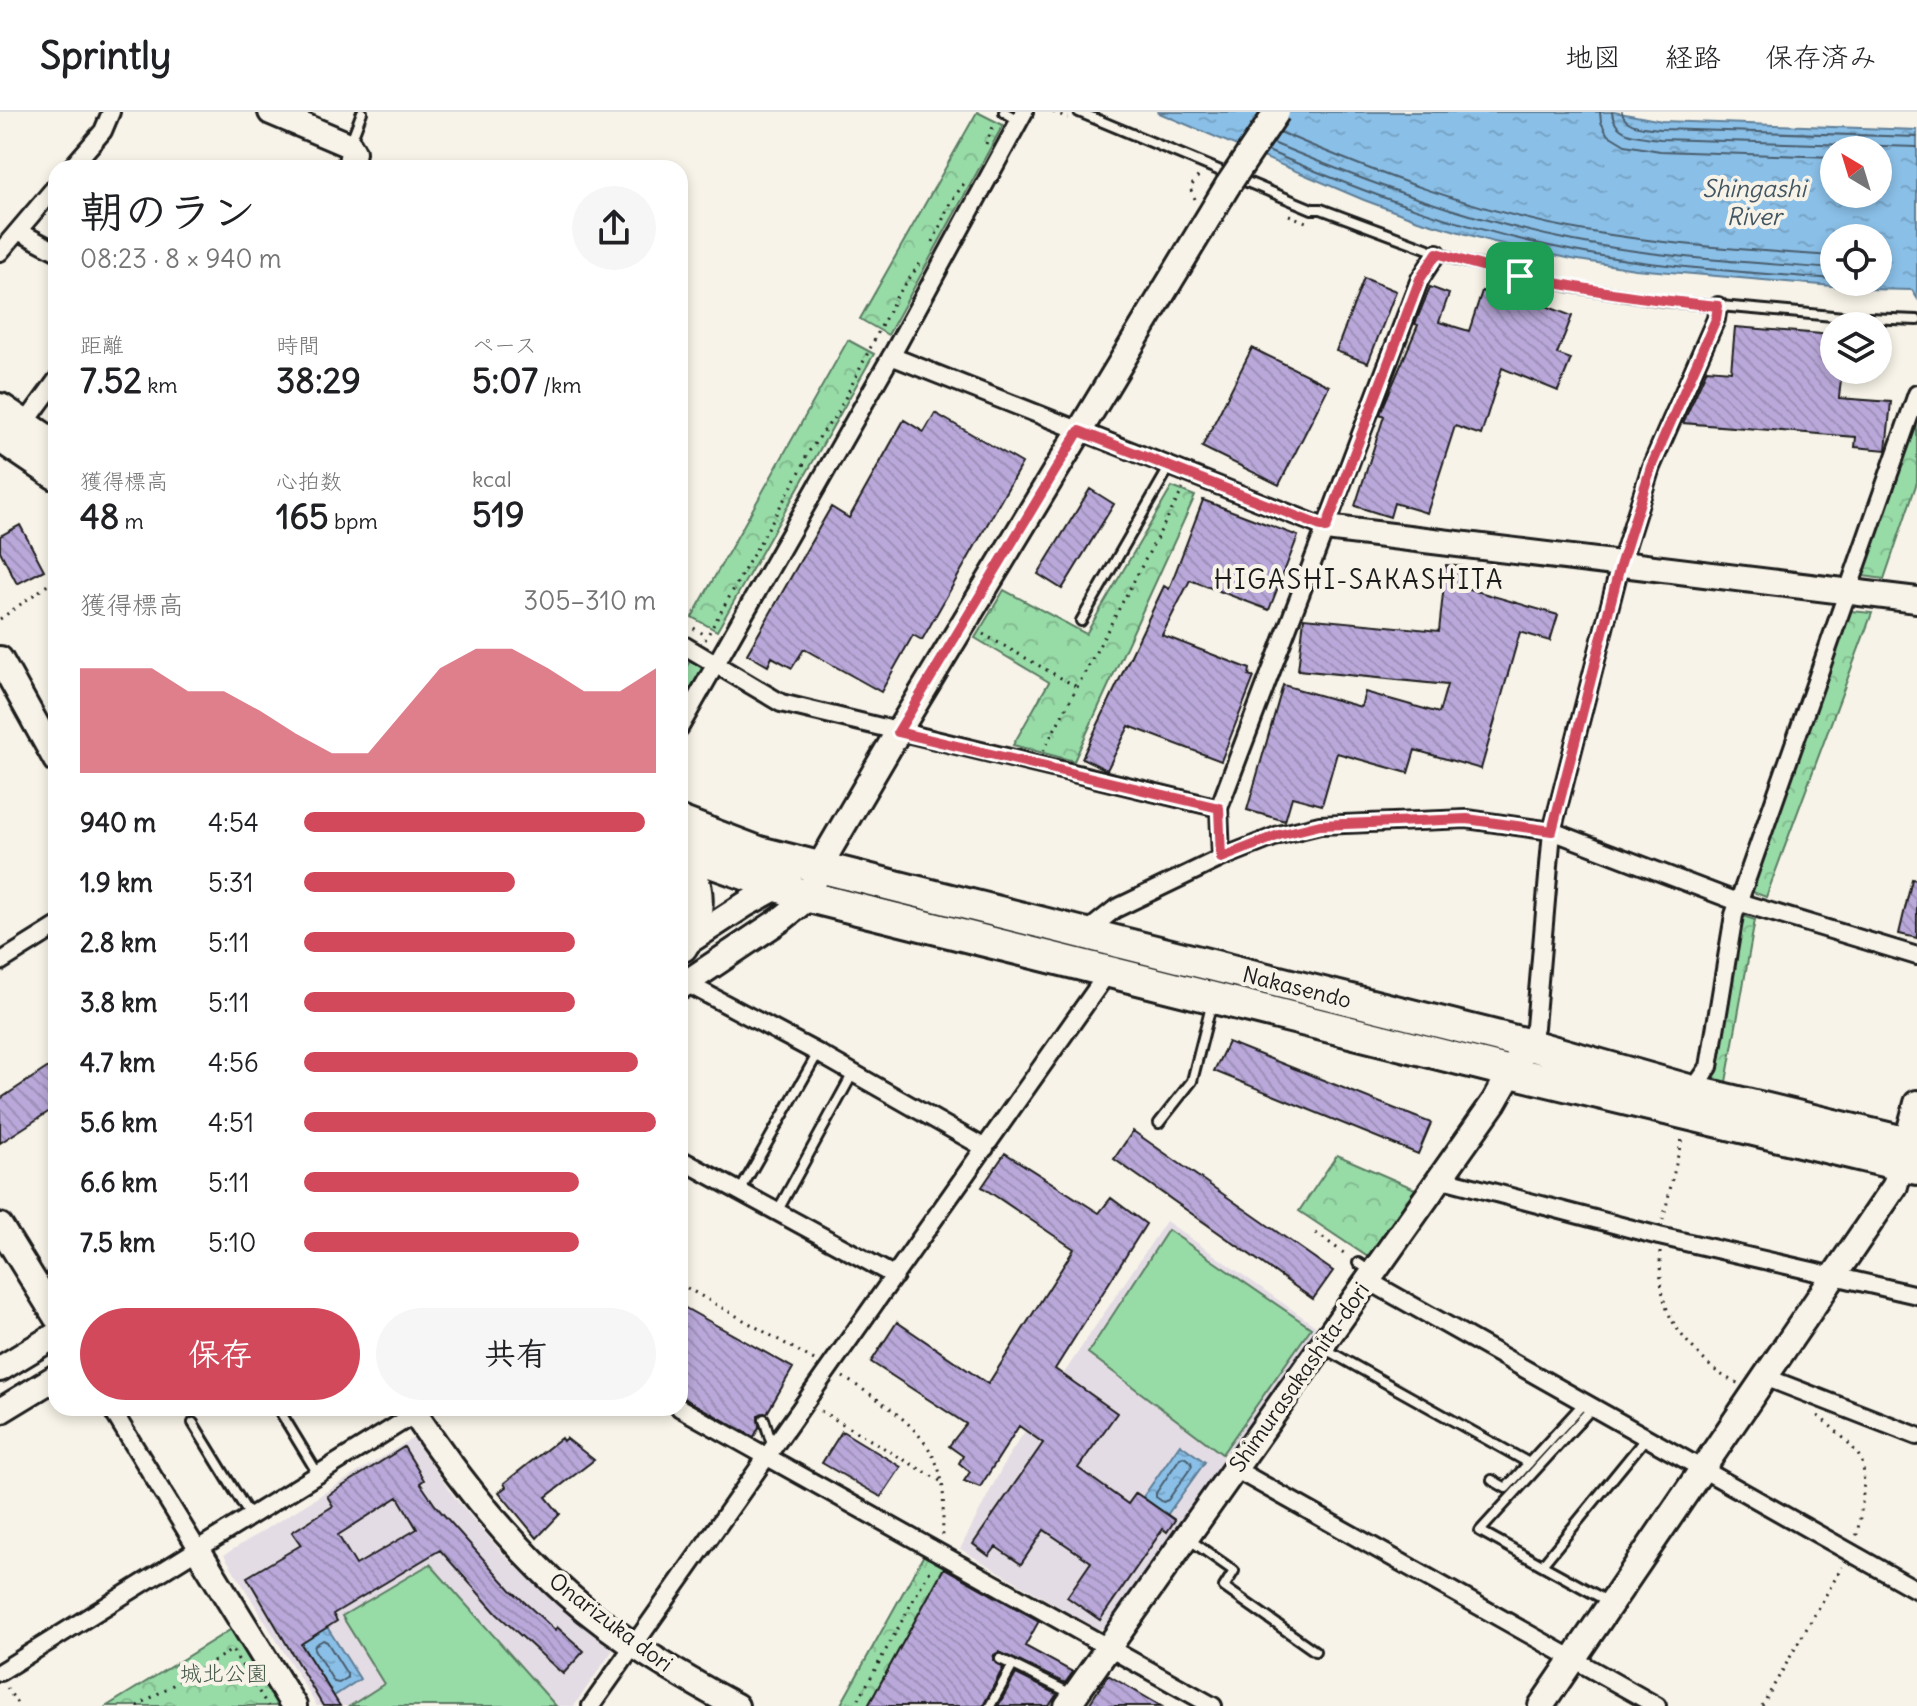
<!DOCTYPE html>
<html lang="ja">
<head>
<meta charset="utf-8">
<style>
	body { margin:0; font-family:Delius,"Klee One",sans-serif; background:#f6f6f6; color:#202124; height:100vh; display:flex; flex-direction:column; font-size:30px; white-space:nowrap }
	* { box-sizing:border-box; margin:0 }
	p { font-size:26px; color:#757577 }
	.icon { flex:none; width:44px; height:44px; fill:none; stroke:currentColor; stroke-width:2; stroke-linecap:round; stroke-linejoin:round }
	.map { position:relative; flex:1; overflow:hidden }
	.sheet { position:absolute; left:48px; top:48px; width:640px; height:1256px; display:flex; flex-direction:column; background:#fff; border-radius:24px; box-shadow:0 4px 12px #0003 }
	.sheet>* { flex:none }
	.needle { width:52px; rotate:322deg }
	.controls { position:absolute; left:1820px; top:24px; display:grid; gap:16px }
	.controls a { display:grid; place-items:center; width:72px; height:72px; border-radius:50%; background:#fff; box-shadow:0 4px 12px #0003; font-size:40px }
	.pin { position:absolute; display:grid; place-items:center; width:68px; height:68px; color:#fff; margin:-34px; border-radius:16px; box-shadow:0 4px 12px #0006 }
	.round { display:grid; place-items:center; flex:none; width:84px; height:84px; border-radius:42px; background:#f6f6f6 }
	.head { display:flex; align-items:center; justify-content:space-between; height:136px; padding:0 32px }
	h1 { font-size:44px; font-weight:800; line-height:60px }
	.figures { display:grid; grid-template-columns:repeat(3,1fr); gap:12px; height:136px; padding:8px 32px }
	.figures div { display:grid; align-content:center }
	.figures b { font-size:34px; font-weight:800 }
	.figures small { font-size:22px; font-weight:400 }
	.figures p { font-size:22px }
	.chart { height:224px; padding:16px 32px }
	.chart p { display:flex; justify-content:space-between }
	.chart svg { width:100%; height:144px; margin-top:8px; fill:#d1495b; opacity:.7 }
	.primary-button { display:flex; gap:16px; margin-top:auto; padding:16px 32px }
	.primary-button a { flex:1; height:92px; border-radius:48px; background:#d1495b; color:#fff; font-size:32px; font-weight:800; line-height:92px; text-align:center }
	.primary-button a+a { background:#f6f6f6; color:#202124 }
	ul { padding:0 32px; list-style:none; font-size:26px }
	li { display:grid; grid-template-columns:128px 96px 1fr; align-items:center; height:60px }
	li i { height:20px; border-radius:10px; background:#d1495b }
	header { display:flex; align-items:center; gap:48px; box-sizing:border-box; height:112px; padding:0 40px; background:#fff; border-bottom:2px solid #e0e0e0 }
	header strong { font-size:38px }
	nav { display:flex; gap:44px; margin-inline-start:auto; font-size:28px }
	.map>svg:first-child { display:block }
	.built { fill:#e4dce4 }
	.grass { fill:#97dba7; stroke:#5a7c62; stroke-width:2 }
	.forest { fill:url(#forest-crowns); stroke:#5a7c62; stroke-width:2 }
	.water { fill:url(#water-ripples); stroke:#5e7e96; stroke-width:2; fill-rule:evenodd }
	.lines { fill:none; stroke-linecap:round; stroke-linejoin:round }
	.shore { stroke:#485d6d; stroke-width:2 }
	.building { fill:url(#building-back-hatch); stroke:#1c1c1c; stroke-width:2; fill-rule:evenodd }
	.lane-casing { stroke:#1c1c1c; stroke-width:14 }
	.street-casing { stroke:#1c1c1c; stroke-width:22 }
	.secondary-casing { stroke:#1c1c1c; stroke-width:30 }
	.highway-casing { stroke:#1c1c1c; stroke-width:36 }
	.path { stroke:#1c1c1c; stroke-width:3; stroke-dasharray:2 6; stroke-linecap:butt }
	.lane { stroke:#f7f3e8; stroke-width:8 }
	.street { stroke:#f7f3e8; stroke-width:16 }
	.secondary { stroke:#f7f3e8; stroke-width:24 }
	.highway { stroke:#f7f3e8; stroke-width:30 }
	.secondary-bridge-casing { stroke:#1c1c1c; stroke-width:30; stroke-linecap:butt }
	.secondary-bridge { stroke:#f7f3e8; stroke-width:24 }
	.route-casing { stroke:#fff; stroke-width:16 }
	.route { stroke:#d1495b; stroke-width:10 }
	.labels { text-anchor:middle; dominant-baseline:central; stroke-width:8; stroke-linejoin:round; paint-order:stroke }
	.street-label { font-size:22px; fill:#1c1c1c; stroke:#f7f3e8 }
	.park-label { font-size:22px; fill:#415546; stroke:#f7f3e8 }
	.water-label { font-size:24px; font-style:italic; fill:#425563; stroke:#f7f3e8 }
	.quarter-label { font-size:26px; letter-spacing:2px; fill:#1c1c1c; stroke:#f7f3e8 }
</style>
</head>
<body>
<header>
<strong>Sprintly</strong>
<nav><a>地図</a><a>経路</a><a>保存済み</a></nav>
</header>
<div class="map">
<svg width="1917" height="1594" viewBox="0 0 1917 1594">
	<defs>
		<pattern id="forest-crowns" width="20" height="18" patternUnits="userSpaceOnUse" patternTransform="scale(2)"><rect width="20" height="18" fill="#97dba7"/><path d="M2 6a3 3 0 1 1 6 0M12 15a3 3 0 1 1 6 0" fill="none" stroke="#82bb8f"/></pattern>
		<pattern id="water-ripples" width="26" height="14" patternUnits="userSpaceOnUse" patternTransform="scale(2)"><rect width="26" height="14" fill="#8abfe7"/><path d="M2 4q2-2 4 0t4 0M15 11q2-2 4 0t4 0" fill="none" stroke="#76a4c6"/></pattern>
		<pattern id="building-back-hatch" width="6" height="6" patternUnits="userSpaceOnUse" patternTransform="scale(2)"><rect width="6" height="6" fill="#b9a8d9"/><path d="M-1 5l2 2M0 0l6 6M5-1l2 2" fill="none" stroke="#9e90ba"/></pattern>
	</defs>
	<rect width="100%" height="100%" fill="#f7f3e8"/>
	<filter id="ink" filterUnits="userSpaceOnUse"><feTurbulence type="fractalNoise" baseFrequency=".0125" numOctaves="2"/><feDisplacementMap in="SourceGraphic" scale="16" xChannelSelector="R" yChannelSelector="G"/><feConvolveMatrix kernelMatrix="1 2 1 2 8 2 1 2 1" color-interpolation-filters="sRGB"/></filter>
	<g filter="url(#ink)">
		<path class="built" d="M1166 1109 1317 1215 1105 1516 1097 1517 960 1437 1007 1346Z
			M413 1326 455 1386 503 1442 529 1467 613 1538 574 1594H317L224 1443Z"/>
		<path class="grass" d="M1168 1118 1311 1216 1222 1342 1088 1241Z
			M430 1452 556 1594H350L384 1572 342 1504Z"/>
		<path class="forest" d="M977 0 1003 13 888 223 860 207Z
			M848 228 874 242 717 519 692 505Z
			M1917 305V370L1884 467 1863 464Z
			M1172 375 1195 384 1074 649 1013 633 1049 570 975 526 1004 478 1086 522Z
			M1851 499 1872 501 1766 785 1750 779Z
			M690 549 708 559 680 605V565Z
			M1740 803 1755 808 1726 970 1711 966Z
			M1337 1043 1415 1077 1368 1145 1299 1099Z
			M925 1441 945 1453 868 1594H840Z
			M235 1515 283 1594H107Z"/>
		<path class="water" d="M1157 0H1614L1662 9 1917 18V186L1912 178 1867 177 1635 157 1572 147 1494 130 1418 108 1364 88ZM1834 38H1878V82H1834ZM1834 126H1878V170H1834Z
			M1180 1332 1205 1350 1167 1403 1143 1385Z
			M327 1515 360 1567 334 1584 301 1532Z"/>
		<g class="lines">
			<path class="shore" d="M1600 0 1601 10 1607 22 1625 33 1660 39 1834 45
				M1612 0C1614 25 1640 24 1660 27L1917 35
				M1622 0C1624 16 1647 15 1661 17L1917 25
				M1280 20C1377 62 1476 99 1580 118 1664 133 1749 138 1834 144
				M1273 31C1371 72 1469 108 1574 129 1659 146 1748 150 1834 157
				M1268 39C1367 82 1467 119 1574 139 1659 156 1747 160 1834 167
				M1184 1345 1191 1350 1192 1354 1168 1388 1163 1390 1156 1385V1381L1180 1346Z
				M323 1528 327 1530 347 1562V1566L339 1571 334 1570 314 1537 315 1533Z"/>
		</g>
		<path class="building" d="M1364 166 1396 179 1368 251 1336 239Z
			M1430 175 1449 182 1439 210 1469 219 1482 179 1526 192 1528 187 1572 204 1557 242 1571 247 1558 279 1502 256 1481 323 1455 314 1427 401 1394 391 1390 405 1355 394 1384 304 1380 302 1418 213 1415 212Z
			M1735 215 1834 223V258H1842L1839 286 1891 290 1886 338 1855 335 1856 325 1683 311 1707 257 1731 259Z
			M1252 236 1329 274 1279 373 1202 335Z
			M935 301 1022 351 922 528 913 523 881 580 804 537 792 556 772 545 768 554 747 542 831 395 849 406 904 308 924 320Z
			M1090 377 1114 392 1062 477 1038 462Z
			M1203 388 1298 424 1269 498 1190 468 1162 523 1250 557 1249 563 1254 565 1221 649 1129 614 1107 658 1082 646 1164 474 1169 477Z
			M20 413 44 458 17 472 0 439V424Z
			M1446 453 1464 455 1462 475 1558 503 1550 529 1520 520 1481 657 1415 638 1408 661 1337 641 1322 693 1292 685 1285 709 1247 698 1283 573 1361 595 1365 580 1439 601 1447 573 1298 558 1304 506 1439 519Z
			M1912 767 1917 768V826L1899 822Z
			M1228 930 1431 1011 1418 1042 1214 959Z
			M56 950V995L0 1031V987Z
			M1133 1019 1333 1159 1313 1187 1114 1047Z
			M1005 1041 1099 1101 1111 1086 1146 1112 1055 1257 1117 1301 1078 1356 1128 1392 1136 1381 1175 1408 1167 1420 1163 1417 1100 1508 1067 1485 1091 1450 1044 1418 1021 1452 996 1435 989 1444 973 1432 1043 1331 1019 1314 980 1375 964 1369 970 1360 959 1351 963 1344 949 1334 966 1312 871 1250 897 1210 988 1272 1074 1137 982 1075Z
			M680 1193 793 1256 767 1301 758 1303 759 1315 754 1325 680 1284Z
			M842 1319 901 1355 881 1385 822 1351Z
			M561 1326 563 1329 566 1326 594 1348 546 1385 560 1402 537 1426 499 1380 506 1375 504 1371Z
			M404 1335 424 1368 420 1371 435 1393 511 1478 555 1518 557 1515 584 1539 563 1562 497 1502 440 1438 333 1502 337 1509 301 1532 340 1594H323L247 1465 301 1433 292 1420 333 1394 327 1384ZM398 1385 417 1417 356 1453 338 1423Z
			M944 1456 1039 1509 1025 1534 1073 1560 1065 1571 999 1540 994 1543 993 1548 1003 1556 983 1594H868Z
			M1016 1562 1057 1582 1049 1594H998Z
			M1108 1563 1161 1594H1088Z"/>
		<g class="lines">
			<g class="lane-casing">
				<path id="lane" d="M1004 0 1020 9
					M1079 0 1312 97H1321L1458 148 1567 174 1664 189 1844 205 1917 208
					M351 29 362 0
					M1081 509 1170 354
					M1159 1011 1192 969 1212 890
					M740 1079 818 941
					M777 1100 853 961
					M1358 1151 1372 1160
					M1325 1237 1529 1351
					M278 1296 318 1362
					M1592 1296 1480 1419 1607 1489
					M764 1307 773 1336
					M193 1311 250 1404
					M1492 1368 1506 1376 1583 1292
					M1187 1426 1234 1459 1224 1475 1315 1539
					M1542 1453 1645 1327
					M1013 1553 1074 1583
					M990 1594 1013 1553 1000 1547"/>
			</g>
			<g class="street-casing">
				<path id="street" d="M71 56 103 19 111 0
					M18 119 56 139
					M0 140 56 74
					M891 244 1326 416
					M24 313 56 269
					M680 531 781 591 1219 696
					M680 615 893 241 1024 0
					M1221 746 1219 696 1420 167 1437 141
					M1085 821 1115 797 1221 746 1279 723 1320 713 1467 707 1552 719 1738 790 1917 844
					M0 850 56 815
					M686 871 818 941 985 1036
					M1527 932 1535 915 1552 719 1620 454 1651 355 1716 207 1718 194
					M1692 979 1709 955 1734 803 1917 282
					M680 1047 895 1164
					M1439 1066 1659 1124 1917 1183
					M1367 1168 1917 1478
					M1765 1265 1917 1324
					M111 1296 198 1438
					M680 1296 1213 1594
					M1235 1357 1657 1594
					M0 1560 423 1297
					M591 1594 1109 859"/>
			</g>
			<g class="secondary-casing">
				<path id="secondary" d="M271 0 349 33 353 40 350 56
					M1326 416 1917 488
					M0 547 56 648
					M680 835 746 792 788 769
					M680 875 783 806 809 785 819 755 898 620 1228 73
					M0 1114 56 1205
					M0 1257 56 1223
					M411 1296C456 1364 507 1429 568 1483 618 1527 677 1562 736 1594
					M0 1299 56 1265
					M198 1438 294 1594
					M1067 1594 1494 990 1527 932
					M1541 1594 1895 1074 1917 991"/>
			</g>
			<g class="highway-casing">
				<path id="highway" d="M0 297 56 335
					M0 324 56 362
					M680 710 759 740 1527 932 1692 979 1917 1033
					M680 739 809 785 1511 960 1917 1057
					M680 742C702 772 702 803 682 834"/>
			</g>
			<path class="path" d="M1053 0 1068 6
				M986 32 995 10
				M1195 87 1190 76 1199 63
				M1289 103 1306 110 1307 108
				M933 130 950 91 965 70
				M0 507 56 467
				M680 508 707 524
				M983 522 1077 575
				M705 528 803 354 807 342 838 300 895 187 921 150
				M1043 639 1183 377
				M1663 1108 1682 1026
				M1316 1121 1348 1144
				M1660 1140C1660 1182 1663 1205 1694 1237 1707 1252 1719 1264 1738 1271
				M680 1172 816 1249
				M843 1265C883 1290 933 1320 942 1370 945 1387 942 1408 943 1425
				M821 1299 942 1370
				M1818 1304C1831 1314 1856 1335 1862 1350 1867 1366 1860 1410 1856 1426
				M7 1576 19 1594
				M137 1594 232 1538 268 1594
				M855 1594 931 1456
				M1762 1594 1842 1455"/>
			<use href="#lane" class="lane"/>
			<use href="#street" class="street"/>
			<use href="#secondary" class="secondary"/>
			<use href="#highway" class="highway"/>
			<g class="secondary-bridge-casing">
				<path id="secondary-bridge" d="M1228 73 1277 0"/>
			</g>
			<use href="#secondary-bridge" class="secondary-bridge"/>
		</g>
	</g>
	<g class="lines" filter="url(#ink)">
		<g class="route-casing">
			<path id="route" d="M1437 141C1528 170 1623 185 1718 194L1716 207 1651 355 1620 454 1552 719 1467 707 1320 713 1279 723 1221 746 1219 696 898 620 1079 319 1326 416 1420 167Z"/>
		</g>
		<use href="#route" class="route"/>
	</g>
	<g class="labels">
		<g class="street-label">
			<text transform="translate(1297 875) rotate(14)">Nakasendo</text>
			<text transform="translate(1299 1265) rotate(-55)">Shimurasakashita-dori</text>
			<text transform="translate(611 1510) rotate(37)">Onarizuka dori</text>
		</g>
		<g class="park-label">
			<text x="224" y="1561">城北公園</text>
		</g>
		<g class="water-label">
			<text x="1754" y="76">Shingashi<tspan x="1754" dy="28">River</tspan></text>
		</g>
		<g class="quarter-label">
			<text x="1359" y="467">HIGASHI-SAKASHITA</text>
		</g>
	</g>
</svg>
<div class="controls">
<a><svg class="needle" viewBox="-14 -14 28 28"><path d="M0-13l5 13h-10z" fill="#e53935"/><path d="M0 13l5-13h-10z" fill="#757577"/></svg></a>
<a><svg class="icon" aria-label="locate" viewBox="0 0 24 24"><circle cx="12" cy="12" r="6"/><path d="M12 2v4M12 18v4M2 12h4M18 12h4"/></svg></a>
<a><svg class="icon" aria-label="layers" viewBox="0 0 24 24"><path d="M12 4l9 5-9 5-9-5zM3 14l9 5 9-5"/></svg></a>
</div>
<div class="pin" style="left:1520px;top:164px;background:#1e9e55"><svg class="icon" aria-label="arrive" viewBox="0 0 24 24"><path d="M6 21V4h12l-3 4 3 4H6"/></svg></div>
<section class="sheet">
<div class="head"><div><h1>朝のラン</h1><p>08:23 · 8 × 940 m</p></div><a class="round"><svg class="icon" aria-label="share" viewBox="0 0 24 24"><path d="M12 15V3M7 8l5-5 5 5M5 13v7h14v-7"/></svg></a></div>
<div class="figures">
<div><p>距離</p><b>7.52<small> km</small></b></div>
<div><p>時間</p><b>38:29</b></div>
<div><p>ペース</p><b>5:07<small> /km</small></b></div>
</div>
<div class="figures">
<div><p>獲得標高</p><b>48<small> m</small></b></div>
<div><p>心拍数</p><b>165<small> bpm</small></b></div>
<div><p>kcal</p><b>519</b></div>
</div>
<div class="chart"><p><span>獲得標高</span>305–310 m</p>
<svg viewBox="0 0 160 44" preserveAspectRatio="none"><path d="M0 44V12L10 12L20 12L30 19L40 19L50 25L60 32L70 38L80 38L90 25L100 12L110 6L120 6L130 12L140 19L150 19L160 12V44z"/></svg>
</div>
<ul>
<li><b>940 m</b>4:54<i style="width:97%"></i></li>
<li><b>1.9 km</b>5:31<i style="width:60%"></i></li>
<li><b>2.8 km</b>5:11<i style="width:77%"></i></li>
<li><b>3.8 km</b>5:11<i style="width:77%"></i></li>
<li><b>4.7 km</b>4:56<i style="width:95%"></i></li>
<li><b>5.6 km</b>4:51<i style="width:100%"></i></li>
<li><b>6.6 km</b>5:11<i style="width:78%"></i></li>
<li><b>7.5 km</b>5:10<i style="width:78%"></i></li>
</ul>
<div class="primary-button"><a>保存</a><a>共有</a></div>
</section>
</div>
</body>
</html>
